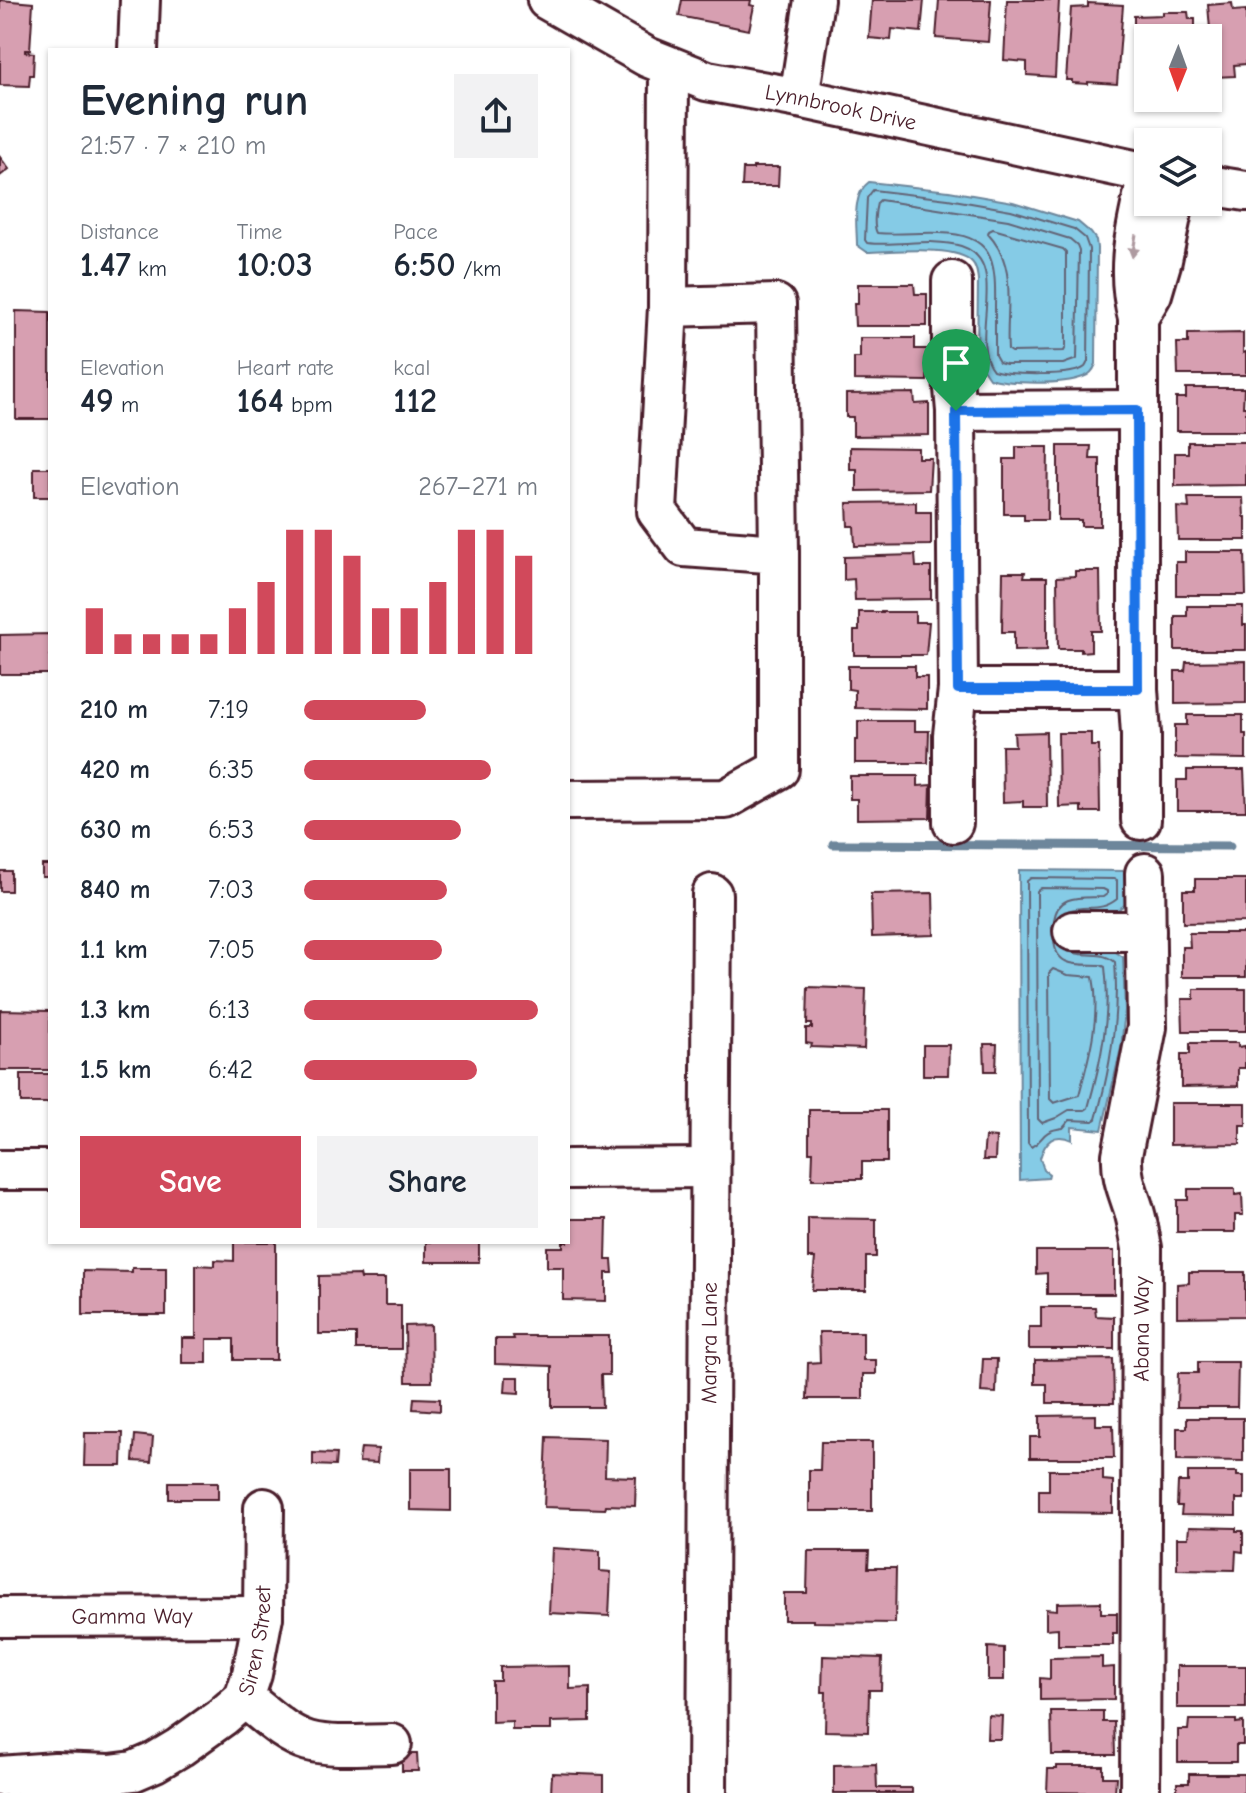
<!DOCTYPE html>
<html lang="en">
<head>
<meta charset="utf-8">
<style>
	body { margin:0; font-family:"Comic Neue",sans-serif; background:#f2f2f3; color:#1f2937; height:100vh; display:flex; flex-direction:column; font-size:30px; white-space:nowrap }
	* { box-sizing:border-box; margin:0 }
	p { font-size:26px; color:#747a83 }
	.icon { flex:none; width:44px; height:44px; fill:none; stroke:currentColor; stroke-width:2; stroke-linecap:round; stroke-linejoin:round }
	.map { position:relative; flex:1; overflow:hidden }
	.panel { position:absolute; left:48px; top:48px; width:522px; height:1196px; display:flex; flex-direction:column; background:#fff; border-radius:0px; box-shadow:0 2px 6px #0004 }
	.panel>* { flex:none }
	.needle { width:52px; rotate:181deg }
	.controls { position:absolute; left:1134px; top:24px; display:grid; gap:16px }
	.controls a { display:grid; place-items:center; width:88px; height:88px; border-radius:0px; background:#fff; box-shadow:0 2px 6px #0004; font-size:40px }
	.pin { position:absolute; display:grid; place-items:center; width:68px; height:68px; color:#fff; margin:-82px -34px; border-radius:50% 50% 50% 0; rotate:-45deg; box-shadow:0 0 8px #0007 }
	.pin .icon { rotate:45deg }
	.round { display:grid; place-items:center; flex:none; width:84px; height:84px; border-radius:0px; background:#f2f2f3 }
	.headline { display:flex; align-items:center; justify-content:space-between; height:136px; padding:0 32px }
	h1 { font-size:44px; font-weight:800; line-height:60px }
	.stats { display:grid; grid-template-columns:repeat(3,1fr); gap:12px; height:136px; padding:8px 32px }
	.stats div { display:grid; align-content:center }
	.stats b { font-size:34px; font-weight:800 }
	.stats small { font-size:22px; font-weight:400 }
	.stats p { font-size:22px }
	.chart { height:224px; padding:16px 32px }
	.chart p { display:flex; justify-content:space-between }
	.chart svg { width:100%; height:144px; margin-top:8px; stroke:#d1495b; stroke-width:6 }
	.cta { display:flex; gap:16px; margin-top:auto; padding:16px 32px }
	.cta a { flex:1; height:92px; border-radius:0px; background:#d1495b; color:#fff; font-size:32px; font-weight:800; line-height:92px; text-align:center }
	.cta a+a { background:#f2f2f3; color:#1f2937 }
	ul { padding:0 32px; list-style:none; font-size:26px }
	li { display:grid; grid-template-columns:128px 96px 1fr; align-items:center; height:60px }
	li i { height:20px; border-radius:10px; background:#d1495b }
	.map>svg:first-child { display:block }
	.water { fill:#85cbe6; stroke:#6d869b; stroke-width:2 }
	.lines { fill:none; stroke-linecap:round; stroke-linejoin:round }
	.shore { stroke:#626476; stroke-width:2 }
	.stream { stroke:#6d869b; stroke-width:9 }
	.building { fill:#d79fb1; stroke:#4a1f2b; stroke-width:2 }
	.minor-casing { stroke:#4a1f2b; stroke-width:44 }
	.minor { stroke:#fff; stroke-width:38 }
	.oneway { fill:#ae9aa0 }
	.route-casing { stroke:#fff; stroke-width:16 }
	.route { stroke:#1a73e8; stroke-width:10 }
	.labels { text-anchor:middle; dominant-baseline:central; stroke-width:6; stroke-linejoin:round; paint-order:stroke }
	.street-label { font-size:22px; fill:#4a1f2b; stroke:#fff }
</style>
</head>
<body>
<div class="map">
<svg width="1246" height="1793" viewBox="0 0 1246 1793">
	<rect width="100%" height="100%" fill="#fff"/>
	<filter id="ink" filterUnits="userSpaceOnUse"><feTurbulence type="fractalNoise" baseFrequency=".0125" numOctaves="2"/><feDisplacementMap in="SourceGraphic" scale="16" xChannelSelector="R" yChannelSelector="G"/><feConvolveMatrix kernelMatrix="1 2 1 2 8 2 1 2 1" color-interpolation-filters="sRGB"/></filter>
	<g filter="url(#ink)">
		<path class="water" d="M869 182 949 191 1013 202 1078 222 1091 233 1096 240 1097 248 1096 364C1093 371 1090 375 1083 377 1063 385 1010 384 989 378L977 360 978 280C977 273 977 267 972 262 956 244 891 252 867 252L857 245C857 225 851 195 869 182Z
			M1019 870 1126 871V904L1110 915 1108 947 1123 957 1125 1010 1121 1048 1102 1130 1072 1127V1140C1054 1132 1045 1141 1040 1158L1044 1170 1049 1174 1048 1178 1020 1180Z"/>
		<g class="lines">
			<path class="shore" d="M873 190 948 199 1011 210 1074 229 1085 238 1089 249 1088 362C1087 363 1086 366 1085 367 1073 377 1008 375 993 370 967 339 1012 262 961 246 931 237 897 247 867 243L865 240 867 198Z
				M880 200 1008 220 1070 239 1077 245 1079 250 1077 359 1063 364H1006L999 362 995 355C995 338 995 321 995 305 996 261 993 234 940 233 919 232 898 235 877 233 873 226 875 211 877 203Z
				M993 229 1063 249 1066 252V347L1064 351 1011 352 1008 350C1005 309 1019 267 988 234L989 231Z
				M1054 939C1055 969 1080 964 1101 965L1105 967C1111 1015 1101 1062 1088 1108L1085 1110H1069L1056 1118 1042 1123 1038 1119 1037 891 1041 888 1103 889 1107 891V894L1103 897C1082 898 1057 893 1054 921
				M1066 950C1083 959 1099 949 1115 962 1119 1016 1111 1067 1096 1119L1093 1121 1070 1120 1063 1128C1039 1131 1046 1139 1031 1147L1028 1143 1027 881 1031 878 1114 879 1117 880V899C1100 913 1086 904 1068 911
				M1053 969 1068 975 1093 977C1101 1015 1089 1058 1079 1095L1054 1103 1050 1099 1049 973Z"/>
			<path class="stream" d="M833 844 1230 846"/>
		</g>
		<path class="building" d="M0 0 33 3 30 50H25V52L34 53 33 75H30L29 86 0 85Z
			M682 0H751L750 5 754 6 749 30 679 16Z
			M872 0H924L921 32 892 29 891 40 869 38Z
			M939 0H991L988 42 936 38Z
			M1007 0H1059L1055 77 1027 75V62L1004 60Z
			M1088 3 1123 5 1117 84 1088 82V84L1072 83V80H1066L1071 8 1088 7Z
			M1232 3 1233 11 1246 10V64L1234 65 1235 76 1214 77 1208 5Z
			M1163 12H1188L1189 19H1195V38H1148V91H1146V88H1142V49H1134V16L1163 15Z
			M1169 98H1195V101H1169Z
			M0 157 9 169 0 176Z
			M753 167H779L778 186H742L743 169H753Z
			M858 284H914L915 294H927V326H855L854 304H858Z
			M16 311 50 312V419H16Z
			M1243 333V353L1246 352V375H1178L1177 343H1188V334Z
			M860 338H915V349H929L927 381 854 380V358H860Z
			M1186 388H1244L1243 407H1246V431H1176V398H1186Z
			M914 393 915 404 929 403V435L853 436V417H846V394Z
			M1188 442H1246V485L1175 486V453H1188Z
			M1058 446H1091L1090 459H1100V526H1081V520H1058Z
			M850 447 918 448V458H931L929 490 857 491V470H850Z
			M1016 447H1048L1047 520H1024V514H1004V459H1016Z
			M34 468H50V497H34Z
			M1188 498H1243L1244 517H1246V540H1178L1177 507 1189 508Z
			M916 502V512H931V545L855 546 854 526H848L847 503Z
			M1185 552H1245L1246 595H1176V562H1185Z
			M915 555 916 567H931V599L855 600 854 579 844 580V557Z
			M1075 571H1100L1101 631H1091V651L1081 652V649H1058L1057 577 1075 576Z
			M1003 572H1025L1024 577H1047V650L1014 651V632H1002Z
			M1187 606H1243V625H1246V650H1175V616H1187Z
			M859 612H915V622H929L926 655H854V631H859Z
			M50 634V674H0V635Z
			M1246 661V703L1175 704V671H1185L1186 662Z
			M848 666H915V677H927V709L855 708V690L848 689Z
			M1187 715H1243V734H1246V759L1175 758V725H1187Z
			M858 721H915V731H929L928 763H855V740H858Z
			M1046 732 1047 807H1023V801L1003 802 1002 746H1015L1014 733Z
			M1058 733H1091V746H1099L1100 812H1081V806L1059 807Z
			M1187 770H1244L1246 811H1177V780H1187Z
			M850 776H918V786L931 785 930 818 857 819V799H850Z
			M42 865H50V877H42Z
			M0 871H11V891H0Z
			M1195 879H1246V922L1183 923V890H1195Z
			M933 893 934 935 872 937 871 894Z
			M1189 933H1246V977H1182V947H1190Z
			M808 987 866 989 864 1049 811 1047 812 1044 806 1043V1028H812V1024H807Z
			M1194 989H1246V1031H1183L1182 999H1194Z
			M0 1010 50 1011V1070H0Z
			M1190 1043H1238V1047L1245 1046V1068H1238V1086L1181 1087V1054H1190Z
			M984 1044H997L996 1071H985Z
			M923 1045H949L948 1075H923Z
			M21 1074H50V1103H21Z
			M1170 1103H1246V1125H1240V1144L1170 1145Z
			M809 1110H887V1162H862V1179H812L813 1152H809Z
			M985 1137 996 1138 995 1160H983Z
			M1188 1189H1235V1195L1242 1194 1243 1215H1235V1232H1177V1200H1188Z
			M808 1218 876 1219V1257H866V1290H812L815 1258H808Z
			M568 1219H607L606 1260H612L613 1273H606V1301L563 1300V1267H547V1247H563V1242H568Z
			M234 1242H276V1360H234V1339H207V1363H182V1338H196V1265L215 1266V1260L234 1261Z
			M426 1242H479V1262H426Z
			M1036 1251H1114V1294H1047V1273L1036 1274Z
			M132 1268H166V1315H83V1271L132 1272Z
			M1189 1272H1245V1316L1177 1317V1284L1189 1283Z
			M360 1275 361 1279H385V1305H401V1349H356V1334H319V1276Z
			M1041 1307H1095L1096 1316 1114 1317V1349H1029V1327H1041Z
			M431 1325 432 1382H406L405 1326Z
			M819 1332H863V1360H876V1374H863V1399H807L808 1363 820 1362Z
			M513 1336H609V1375H601L602 1407H552V1366L495 1364V1339H514Z
			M983 1359H997L996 1393 981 1392Z
			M1113 1359 1114 1403H1047V1384H1035V1360Z
			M1198 1362H1238L1237 1407H1177L1178 1373H1198Z
			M506 1377H519V1393L505 1392Z
			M414 1398 440 1399V1411L413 1409Z
			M1096 1415V1425H1113L1114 1458H1030V1437H1040V1416Z
			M1187 1418H1243V1461L1177 1460V1428H1187Z
			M85 1433H123L122 1466H84Z
			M135 1435 153 1437 151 1462 133 1461Z
			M547 1437 606 1439 605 1476 636 1477 635 1506 606 1505 605 1509 544 1507Z
			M821 1442H872V1511H809V1470H820Z
			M361 1448 378 1449 377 1463 359 1462Z
			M313 1453 336 1454 335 1466 313 1465Z
			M410 1469H451V1511L410 1510Z
			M1049 1470H1103V1480L1113 1481V1513L1039 1512V1490H1049Z
			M1188 1472H1237V1476H1244V1499H1236V1516L1181 1515 1182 1506H1177L1178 1482H1188Z
			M169 1482H218V1499H169Z
			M1189 1527 1236 1528V1531H1243V1552L1236 1551 1235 1570 1177 1569V1538H1188Z
			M552 1548 600 1551V1571L611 1572 609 1616 549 1613Z
			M808 1551H869L868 1568H896L895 1623 813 1622V1620H784V1593H807Z
			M1101 1602V1613H1117V1633H1113V1645H1058V1628L1046 1629V1609L1057 1610V1603Z
			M988 1647 1004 1648V1680H988Z
			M823 1656 882 1658 881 1690H869L868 1732 825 1731 826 1692H822Z
			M1102 1657V1668L1114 1667V1699L1040 1700V1678L1050 1679V1658Z
			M570 1666V1689L590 1688V1721L551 1722V1730H512V1721L492 1722V1681H500V1667Z
			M1177 1666H1246V1708H1177Z
			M1051 1711H1103V1722H1114L1115 1755H1052Z
			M988 1715 1002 1716 1001 1739H987Z
			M1189 1720H1236V1723L1243 1722V1745H1236V1762H1178V1730H1188Z
			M402 1754H417L418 1771H402Z
			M876 1764 877 1788H912V1793H834V1765Z
			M1057 1766H1103V1777H1116L1115 1793 1047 1792 1048 1769H1057Z
			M552 1773 604 1775V1793H551Z
			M1189 1774H1244V1793H1177V1783H1189Z"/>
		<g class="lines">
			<g class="minor-casing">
				<g id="minor">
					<path id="s1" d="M547 0 647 57 707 81 799 98 1148 173"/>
					<path d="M138 50 140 0"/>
					<path d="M799 98 814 0"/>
					<path d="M1208 185 1246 191"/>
					<path d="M952 281V366L956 411 958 689 953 735V823"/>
					<path d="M668 307 776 304 779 554"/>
					<path d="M1138 318 1152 294 1162 260 1174 202"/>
					<path d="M956 411 1137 410"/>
					<path d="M958 689H1138"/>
					<path d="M568 800 726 799 779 769V554L684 547 657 511 668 307 669 67"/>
					<path d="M1141 820V734L1138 689V318C1124 265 1137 226 1148 174"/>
					<path d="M1073 931H1146"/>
					<path d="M568 1169 709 1168"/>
					<path d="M0 1170H50"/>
					<path id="s2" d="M0 1617 263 1616"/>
					<path d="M244 1698C263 1712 284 1734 308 1741 334 1748 365 1744 392 1744"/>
					<path id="s3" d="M0 1776 55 1772 110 1774 134 1771 155 1762 180 1747 222 1717 244 1698 252 1674 263 1616 264 1508"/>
					<path id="s4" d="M707 1793 712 894"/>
					<path id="s5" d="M1140 1793 1142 1248C1139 1233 1137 1218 1132 1204 1126 1187 1121 1174 1122 1155L1147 1027 1145 873"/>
				</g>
			</g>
			<use href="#minor" class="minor"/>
		</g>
		<defs><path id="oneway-solid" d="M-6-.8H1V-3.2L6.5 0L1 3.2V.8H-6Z" transform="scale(2)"/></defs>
		<use class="oneway" href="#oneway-solid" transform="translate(1134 246) rotate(99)"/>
	</g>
	<g class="lines" filter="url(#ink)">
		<g class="route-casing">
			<path id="route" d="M1137 410 1138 689H958L956 411Z"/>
		</g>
		<use href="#route" class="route"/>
	</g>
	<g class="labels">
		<g class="street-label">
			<text stroke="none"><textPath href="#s1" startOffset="316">Lynnbrook Drive</textPath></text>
			<text stroke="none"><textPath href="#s5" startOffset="464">Abana Way</textPath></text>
			<text stroke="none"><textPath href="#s4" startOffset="450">Margra Lane</textPath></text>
			<text stroke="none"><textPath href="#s2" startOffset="132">Gamma Way</textPath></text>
			<text stroke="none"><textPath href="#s3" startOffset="326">Siren Street</textPath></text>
		</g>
	</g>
</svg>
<div class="controls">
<a><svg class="needle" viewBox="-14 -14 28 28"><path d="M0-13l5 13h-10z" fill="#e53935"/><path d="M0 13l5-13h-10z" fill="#747a83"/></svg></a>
<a><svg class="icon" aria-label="layers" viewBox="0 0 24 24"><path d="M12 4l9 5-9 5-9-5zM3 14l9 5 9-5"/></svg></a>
</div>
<div class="pin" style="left:956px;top:411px;background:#1e9e55"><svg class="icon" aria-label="arrive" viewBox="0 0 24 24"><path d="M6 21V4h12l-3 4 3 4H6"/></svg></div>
<section class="panel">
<div class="headline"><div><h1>Evening run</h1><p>21:57 · 7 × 210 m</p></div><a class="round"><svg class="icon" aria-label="share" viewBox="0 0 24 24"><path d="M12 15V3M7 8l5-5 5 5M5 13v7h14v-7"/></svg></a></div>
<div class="stats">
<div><p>Distance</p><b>1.47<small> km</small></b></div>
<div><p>Time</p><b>10:03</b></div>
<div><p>Pace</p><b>6:50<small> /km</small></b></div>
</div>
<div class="stats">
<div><p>Elevation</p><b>49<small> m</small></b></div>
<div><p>Heart rate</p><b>164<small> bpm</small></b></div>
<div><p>kcal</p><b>112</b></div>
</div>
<div class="chart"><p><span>Elevation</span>267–271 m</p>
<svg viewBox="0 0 160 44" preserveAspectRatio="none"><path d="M5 44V30M15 44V38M25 44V38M35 44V38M45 44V38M55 44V30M65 44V22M75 44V6M85 44V6M95 44V14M105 44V30M115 44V30M125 44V22M135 44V6M145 44V6M155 44V14"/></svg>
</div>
<ul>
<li><b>210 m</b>7:19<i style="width:52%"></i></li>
<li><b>420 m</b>6:35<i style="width:80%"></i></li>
<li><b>630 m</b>6:53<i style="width:67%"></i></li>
<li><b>840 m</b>7:03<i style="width:61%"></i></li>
<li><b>1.1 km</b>7:05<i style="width:59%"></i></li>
<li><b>1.3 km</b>6:13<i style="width:100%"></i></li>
<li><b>1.5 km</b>6:42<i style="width:74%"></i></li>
</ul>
<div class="cta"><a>Save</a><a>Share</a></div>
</section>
</div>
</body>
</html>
